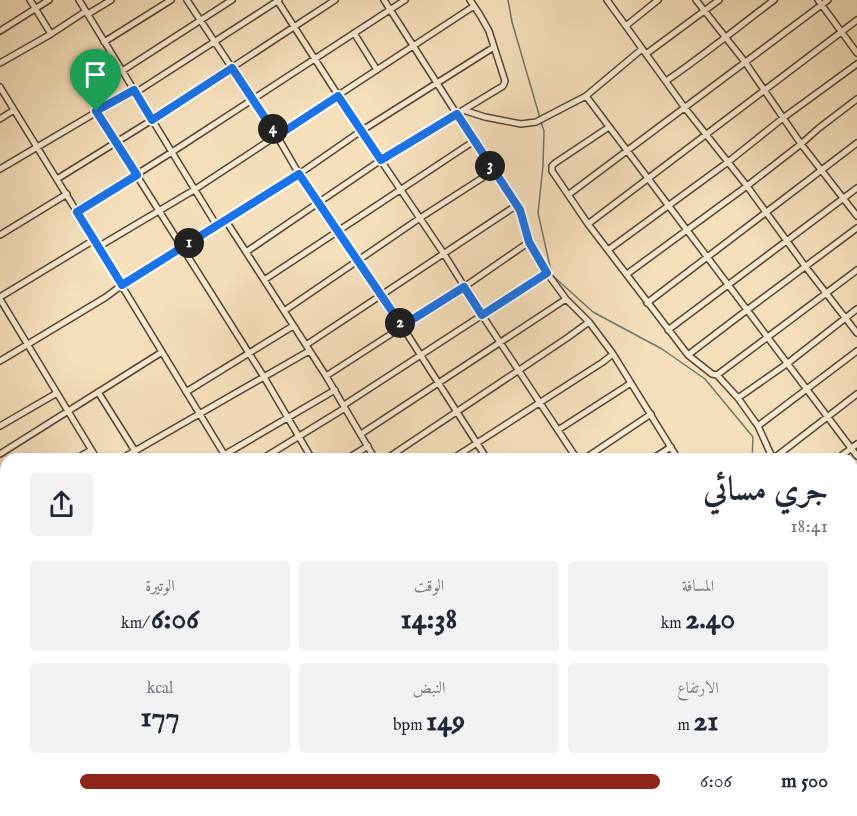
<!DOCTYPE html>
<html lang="ar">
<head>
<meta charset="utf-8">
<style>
	body { margin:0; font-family:"IM FELL English",Amiri,serif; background:#f2f2f3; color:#1f2937; direction:rtl; height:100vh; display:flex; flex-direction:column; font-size:22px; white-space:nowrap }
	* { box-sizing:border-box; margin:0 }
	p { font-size:20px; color:#747a83 }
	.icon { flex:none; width:33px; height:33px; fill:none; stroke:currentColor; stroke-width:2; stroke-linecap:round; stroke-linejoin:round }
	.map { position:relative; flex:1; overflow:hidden; direction:ltr }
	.sheet { position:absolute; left:0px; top:453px; width:858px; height:363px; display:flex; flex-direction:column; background:#fff; border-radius:18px 18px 0 0; box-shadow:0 2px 4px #0004; direction:rtl }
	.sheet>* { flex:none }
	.pin { position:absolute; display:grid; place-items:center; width:51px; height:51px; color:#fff; margin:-62px -26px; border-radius:50% 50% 50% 0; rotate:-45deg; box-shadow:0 0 6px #0007 }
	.pin .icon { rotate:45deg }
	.km { position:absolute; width:30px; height:30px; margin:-15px; border-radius:50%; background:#222; color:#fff; font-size:16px; line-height:30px; text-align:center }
	.round { display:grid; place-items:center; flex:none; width:63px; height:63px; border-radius:6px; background:#f2f2f3 }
	.headline { display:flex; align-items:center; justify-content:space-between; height:102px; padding:0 30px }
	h1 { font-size:33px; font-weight:800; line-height:45px }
	.figures { display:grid; grid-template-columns:repeat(3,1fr); gap:9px; height:102px; padding:6px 30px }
	.figures div { display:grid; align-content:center; border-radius:6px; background:#f2f2f3; text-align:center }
	.figures b { font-size:30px; font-weight:800 }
	.figures small { font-size:16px; font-weight:400 }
	.figures p { font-size:16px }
	ul { padding:0 30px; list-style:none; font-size:20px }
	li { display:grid; grid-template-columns:96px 72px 1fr; align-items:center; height:45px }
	li i { height:15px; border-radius:8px; background:#8f2418 }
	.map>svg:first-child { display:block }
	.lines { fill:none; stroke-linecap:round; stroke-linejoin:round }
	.stream { stroke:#6d7868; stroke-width:1.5 }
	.minor-casing { stroke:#5a4431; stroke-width:8 }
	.minor { stroke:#f9ebd3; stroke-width:5 }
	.route-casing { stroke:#fff; stroke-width:12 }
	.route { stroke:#1a73e8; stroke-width:8 }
</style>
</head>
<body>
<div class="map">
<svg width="857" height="816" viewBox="0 0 857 816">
	<rect width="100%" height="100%" fill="#f6e0bc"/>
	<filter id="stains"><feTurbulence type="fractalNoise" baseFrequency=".00333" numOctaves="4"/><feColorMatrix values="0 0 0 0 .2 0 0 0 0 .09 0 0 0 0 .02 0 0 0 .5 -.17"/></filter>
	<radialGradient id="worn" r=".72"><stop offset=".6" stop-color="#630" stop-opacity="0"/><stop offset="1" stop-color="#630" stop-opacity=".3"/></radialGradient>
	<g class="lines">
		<path class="stream" d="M508 0 512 22 540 118
			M541 122 544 131 543 166 538 213 552 275 593 312 662 349 705 379 753 437 752 459
			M852 637 857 638"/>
		<g class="minor-casing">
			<path id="minor" d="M30 0 51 34
				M79 0 217 226
				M187 0 277 136 299 174 402 326 487 459
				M277 0 361 131 444 254 482 315 577 459
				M384 0 493 171 517 205 520 210 529 242 547 273 566 299 589 322 613 354 678 459
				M607 0 685 108 747 186 805 266 857 333
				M696 0 745 62 801 144 857 216
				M818 0 857 53
				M88 14 111 0
				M627 25 658 0
				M0 31 49 0
				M354 33 377 70
				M104 42 171 0
				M646 54 719 0
				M0 63 51 34 86 11
				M122 71 232 0
				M666 81C703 56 738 27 774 0
				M0 87 77 212 227 459
				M135 93 279 0
				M586 96 857 456
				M463 110 485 117 521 124 536 122 586 96 642 49
				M96 111 264 377 312 459
				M0 119 14 110
				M609 127 555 163 552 166V171L588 224 688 355 712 374 717 375 738 398 758 426 773 459
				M0 169 134 90
				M57 179 152 120 335 0
				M568 195 828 0
				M77 212 172 152 405 0
				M226 221 326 376 375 459
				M588 224 857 20
				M0 235 67 194
				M98 247 194 190 474 6
				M608 250 728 162 783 118 857 64
				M246 252 381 160 503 86 505 81 489 31 480 15 470 0
				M627 274 747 186 801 144 819 128 857 99
				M264 280 474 141
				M0 297 94 240
				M0 299 97 459
				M647 303 857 143
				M284 311 420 218 493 171
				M668 330 857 188
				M306 345 517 205
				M688 355 747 310 857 228
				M0 361 106 297 122 285 299 174 361 131 494 47
				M717 375 857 270
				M326 376 464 287 529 242
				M98 392 135 451
				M186 392 293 326
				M738 398 788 363 857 309
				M344 405 547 273
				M0 426 57 393
				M758 426 857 351
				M558 430 631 383
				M361 434 566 299
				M0 454 162 352
				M224 455 335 390
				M76 459 91 450
				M121 459 309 351
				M262 459 345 408
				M347 459 368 446
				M386 459 567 338 589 322
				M452 459 603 362 613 354
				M584 459 651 414
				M652 459 671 447
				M773 459 857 394
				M837 459 857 444
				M852 488 857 484
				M0 506 6 502
				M0 517 6 527
				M852 530 857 526
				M0 535 6 531
				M852 571 857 577
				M0 613 6 610
				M0 645 6 641
				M0 660 5 669
				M852 664 857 665
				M852 697 857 693
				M852 720 857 727
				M0 731 6 727
				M852 743 857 740
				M0 771 6 767
				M852 788 857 784
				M0 810 6 806
				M138 810 142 816
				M225 810 229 816
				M313 810 317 816
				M478 810 482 816
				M574 810 577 816
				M732 810 735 816
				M55 816 65 810
				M124 816 133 810
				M193 816 203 810
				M266 816 275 810
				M330 816 340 810
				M398 816 408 810
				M463 816 473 810
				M521 816 530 810
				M808 816 817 810"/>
		</g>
		<use href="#minor" class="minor"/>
	</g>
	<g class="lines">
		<g class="route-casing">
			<path id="route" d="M232 68 277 136 338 96 381 160 457 114 520 210 529 242 547 273 482 315 464 287 402 326 299 174 122 285 77 212 137 175 96 111 134 90 152 120Z"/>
		</g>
		<use href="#route" class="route"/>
	</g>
	<rect width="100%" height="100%" filter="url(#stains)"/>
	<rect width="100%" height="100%" fill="url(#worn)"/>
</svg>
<div class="pin" style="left:96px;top:111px;background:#1e9e55"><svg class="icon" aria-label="arrive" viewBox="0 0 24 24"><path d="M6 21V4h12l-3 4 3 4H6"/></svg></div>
<b class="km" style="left:189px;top:243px">1</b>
<b class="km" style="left:400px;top:323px">2</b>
<b class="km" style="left:490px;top:166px">3</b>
<b class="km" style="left:273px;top:129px">4</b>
<section class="sheet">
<div class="headline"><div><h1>جري مسائي</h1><p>18:41</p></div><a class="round"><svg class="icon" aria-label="share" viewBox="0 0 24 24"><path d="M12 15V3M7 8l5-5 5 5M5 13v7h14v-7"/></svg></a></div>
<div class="figures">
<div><p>المسافة</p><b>2.40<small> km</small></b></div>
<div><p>الوقت</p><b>14:38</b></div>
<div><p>الوتيرة</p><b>6:06<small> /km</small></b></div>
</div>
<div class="figures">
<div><p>الارتفاع</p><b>21<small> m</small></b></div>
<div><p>النبض</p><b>149<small> bpm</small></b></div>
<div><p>kcal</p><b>177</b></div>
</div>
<ul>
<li><b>500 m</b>6:06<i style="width:92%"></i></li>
</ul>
</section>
</div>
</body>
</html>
